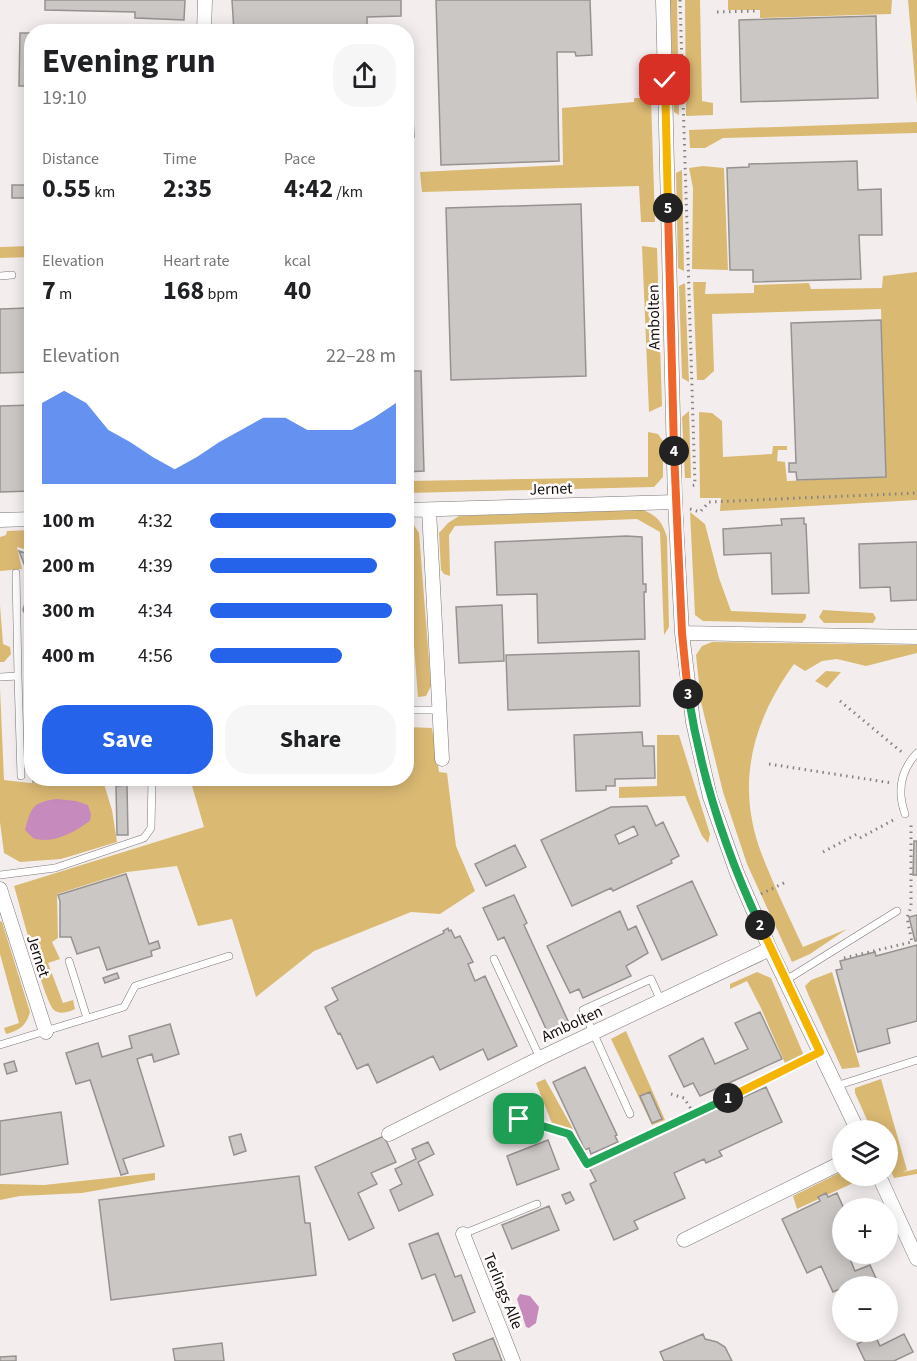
<!DOCTYPE html>
<html lang="en">
<head>
<meta charset="utf-8">
<style>
	body { margin:0; font-family:"Source Sans 3",sans-serif; background:#f6f6f6; color:#202124; height:100vh; display:flex; flex-direction:column; font-size:22px; white-space:nowrap }
	* { box-sizing:border-box; margin:0 }
	p { font-size:20px; color:#757577 }
	.icon { flex:none; width:33px; height:33px; fill:none; stroke:currentColor; stroke-width:2; stroke-linecap:round; stroke-linejoin:round }
	.map { position:relative; flex:1; overflow:hidden }
	.drawer { position:absolute; left:24px; top:24px; width:390px; height:762px; display:flex; flex-direction:column; background:#fff; border-radius:24px; box-shadow:0 3px 15px #0003 }
	.drawer>* { flex:none }
	.controls { position:absolute; left:832px; top:1120px; display:grid; gap:12px }
	.controls a { display:grid; place-items:center; width:66px; height:66px; border-radius:50%; background:#fff; box-shadow:0 3px 15px #0003; font-size:30px }
	.pin { position:absolute; display:grid; place-items:center; width:51px; height:51px; color:#fff; margin:-26px; border-radius:12px; box-shadow:0 3px 9px #0006 }
	.km { position:absolute; width:30px; height:30px; margin:-15px; border-radius:50%; background:#222; color:#fff; font-size:16px; line-height:30px; text-align:center }
	.round { display:grid; place-items:center; flex:none; width:63px; height:63px; border-radius:24px; background:#f6f6f6 }
	.headline { display:flex; align-items:center; justify-content:space-between; height:102px; padding:0 18px }
	h1 { font-size:33px; font-weight:700; line-height:45px }
	.metrics { display:grid; grid-template-columns:repeat(3,1fr); gap:9px; height:102px; padding:6px 18px }
	.metrics div { display:grid; align-content:center }
	.metrics b { font-size:26px; font-weight:700 }
	.metrics small { font-size:16px; font-weight:400 }
	.metrics p { font-size:16px }
	.chart { height:168px; padding:12px 18px }
	.chart p { display:flex; justify-content:space-between }
	.chart svg { width:100%; height:108px; margin-top:6px; fill:#2563eb; opacity:.7 }
	.primary-button { display:flex; gap:12px; margin-top:auto; padding:12px 18px }
	.primary-button a { flex:1; height:69px; border-radius:24px; background:#2563eb; color:#fff; font-size:24px; font-weight:700; line-height:69px; text-align:center }
	.primary-button a+a { background:#f6f6f6; color:#202124 }
	ul { padding:0 18px; list-style:none; font-size:20px }
	li { display:grid; grid-template-columns:96px 72px 1fr; align-items:center; height:45px }
	li i { height:15px; border-radius:8px; background:#2563eb }
	.map>svg:first-child { display:block }
	.green { fill:#dab973 }
	.water { fill:#c78abc }
	.building { fill:#cbc7c4; stroke:#969290; stroke-width:1.5; fill-rule:evenodd }
	.lines { fill:none; stroke-linecap:round; stroke-linejoin:round }
	.service-casing { stroke:#7c7776; stroke-width:8 }
	.minor-casing { stroke:#7c7776; stroke-width:15 }
	.path { stroke:#878383; stroke-width:3; stroke-dasharray:1.5 4.5; stroke-linecap:butt }
	.service { stroke:#fff; stroke-width:7 }
	.minor { stroke:#fff; stroke-width:14 }
	.split-1-casing { stroke:#fff; stroke-width:12 }
	.split-2-casing { stroke:#fff; stroke-width:12 }
	.split-3-casing { stroke:#fff; stroke-width:12 }
	.split-4-casing { stroke:#fff; stroke-width:12 }
	.split-5-casing { stroke:#fff; stroke-width:12 }
	.split-6-casing { stroke:#fff; stroke-width:12 }
	.split-1 { stroke:#22a559; stroke-width:8 }
	.split-2 { stroke:#f5b400; stroke-width:8 }
	.split-3 { stroke:#22a559; stroke-width:8 }
	.split-4 { stroke:#f0652b; stroke-width:8 }
	.split-5 { stroke:#f0652b; stroke-width:8 }
	.split-6 { stroke:#f5b400; stroke-width:8 }
	.labels { text-anchor:middle; dominant-baseline:central; stroke-width:5; stroke-linejoin:round; paint-order:stroke }
	.street-label { font-size:16px; fill:#121010; stroke:#fffcfb }
</style>
</head>
<body>
<div class="map">
<svg width="917" height="1361" viewBox="0 0 917 1361">
	<rect width="100%" height="100%" fill="#f3eeed"/>
	<path class="green" d="M670 0H677L679 115 674 112Z
		M685 0H700L702 101 713 103V115L686 116Z
		M728 0H892L891 14 760 18V10H728Z
		M908 0H917V104Z
		M634 98H651L655 222H641L639 186 422 192 420 172 563 165 562 108 634 102Z
		M917 122V133L723 138 705 148H690L689 130Z
		M703 166 724 168 728 270 692 269 693 188 689 168Z
		M682 170 684 271 678 268 676 173Z
		M31 246V257L0 258V247Z
		M642 246 657 248 662 406 649 412Z
		M917 272V500L720 511 721 498H700L699 412 712 413 722 421 723 457 772 454 773 446H787V450H778L777 461 785 462 787 481 886 477 881 309 712 314 714 371 704 380H697L693 282H706L705 294 754 293V285L809 283 811 289 882 288 883 276Z
		M685 283 689 382 682 378 679 286Z
		M689 411 691 478H685L682 417Z
		M648 432 658 434 663 441V477L654 487 407 493V481L648 477Z
		M643 510C657 516 662 521 667 537L669 627 664 635 660 532 637 519 455 526 449 535 450 576 444 574 441 570 439 533 448 523 459 516Z
		M690 512 705 524 719 578 731 611 806 614V618L802 623 703 621 695 615Z
		M407 520 412 522 419 533 431 686 426 696 418 697 414 646 407 647Z
		M31 530V551L17 547 22 569 0 571V537L6 535 7 531Z
		M0 605 3 644 10 647 11 654 4 662H0Z
		M823 610 873 613 876 618 873 623H824L819 617Z
		M712 642 917 645V653L866 666 837 659 822 661 805 671 794 664C752 722 735 785 762 855 774 886 789 917 803 947L847 929 810 954 792 962 747 864 723 792 701 702 696 655 702 646Z
		M826 671 841 672 827 688 815 681Z
		M0 688 4 780 30 783 104 784 112 810 117 842 61 859 20 862 4 853 0 822Z
		M407 727 432 728 439 772 447 773 456 846 475 891 440 914 411 912 314 951 256 997 232 919 198 926 177 866 127 872 57 894 58 938 52 942 60 959 48 963 63 1003 73 1000 75 1009C70 1012 59 1015 54 1010 44 1001 20 905 14 886L204 827 190 779 406 778Z
		M657 735H679L710 834 708 843 702 836 685 796 619 798V787L657 786Z
		M0 921 2 922 30 1012C26 1026 20 1030 6 1034L4 1028 19 1023 0 954Z
		M757 972 771 978 805 1058 785 1063 760 1006 747 981 730 989V984Z
		M832 972 860 1067 842 1069 808 994 805 986 811 980Z
		M626 1031 665 1120 652 1125 611 1039Z
		M545 1079 573 1129 570 1131 553 1126 536 1083Z
		M881 1079 907 1170 903 1172 917 1169V1174L894 1178 888 1165V1131H872L855 1093V1088Z
		M843 1171V1176L866 1177 797 1209 793 1196Z
		M155 1173V1180L82 1193 20 1196 0 1200V1184L44 1185Z"/>
	<path class="water" d="M57 799 76 801 88 805 91 814 90 821C74 832 53 845 33 838L25 830C31 807 33 802 57 799Z
		M520 1294 530 1296 539 1307 536 1323 529 1328 526 1327 517 1299Z"/>
	<path class="building" d="M45 0H185L184 20 135 18V12L45 10Z
		M232 0H401V16L367 17V27L234 32Z
		M436 0H590L592 55 576 56 575 52H557L559 161 441 165Z
		M876 16 878 98 741 102 739 20Z
		M20 33H32V86H19Z
		M406 67H410L414 137H406Z
		M857 161 858 190 881 189 882 235H859L861 279 753 282V270H730L727 168 749 167V164Z
		M12 185H25V198H12Z
		M581 204 586 376 451 380 446 208Z
		M29 257H32V279H30Z
		M28 308H32V372L0 373V309Z
		M881 320 886 477 797 480 796 472H789V463H796L791 323Z
		M406 371H421L424 471 406 472Z
		M32 405V491L0 492V406Z
		M804 518V524H806L809 593 772 594 771 553 724 555 723 529 782 525 781 519Z
		M626 536 642 537 643 584H646V592H644L645 639 538 643 537 594 497 595 495 542Z
		M917 542V600L891 601 890 587 860 588 859 544Z
		M19 551 32 555V639H28L27 618 23 610 27 597 26 569Z
		M502 605 504 661 459 663 456 607Z
		M639 651 640 706 508 710 506 655Z
		M29 677H32V740Z
		M642 732 643 746H654L655 778 615 779V786H606V790L576 791 574 735Z
		M33 778H123L33 782Z
		M127 785 128 835H117L116 786Z
		M647 806 656 826 663 822 679 856 671 860 672 863 613 891 611 888 572 906 541 840 611 807ZM634 826 638 835 619 844 615 835Z
		M914 841H917V875H913Z
		M515 845 526 867 486 886 475 864Z
		M126 874 149 944 158 941 160 948 151 951 152 956 107 970 99 947 77 954 71 937H60V901L58 895Z
		M692 881 717 935 662 960 637 906Z
		M514 895 527 923 524 925 568 1021 547 1031 504 937 498 940 483 908Z
		M620 911 628 930 636 926 648 953 626 966 631 976 583 998 579 989 570 993 547 946Z
		M917 915V941H915L909 917Z
		M448 928 449 931 451 930 455 938 460 936 473 962 468 964 475 981 485 976 517 1046 488 1060 483 1049 440 1070 433 1056 377 1083 368 1064 357 1069 340 1033 338 1034 325 1007 338 1000 332 988 444 933 443 931Z
		M917 945V1021L887 1029 890 1043 858 1052 836 970 842 969 840 961 875 952 876 956Z
		M117 973 119 978 105 983 103 978Z
		M760 1012 782 1059 700 1096 693 1083 684 1087 669 1056 703 1038 715 1064 748 1049 735 1023Z
		M170 1024 179 1054 154 1062 152 1054 137 1059 164 1146 123 1159 128 1173 121 1175 90 1080 76 1084 66 1053 98 1043 102 1057 132 1048 129 1036Z
		M14 1061 17 1071 7 1074 4 1064Z
		M585 1067 617 1135 615 1136 618 1142 591 1154 589 1148 585 1150 553 1082Z
		M766 1087 782 1122 719 1151 722 1156 706 1163 704 1159 674 1173 685 1198 634 1221 638 1229 614 1240 590 1184 596 1181 589 1167Z
		M650 1092 662 1119 652 1123 640 1096Z
		M61 1112 68 1164 0 1175V1121Z
		M241 1134 246 1151 234 1155 229 1137Z
		M384 1136 396 1162 371 1173 377 1184 358 1193 374 1228 349 1240 315 1167Z
		M548 1140 559 1169 517 1185 507 1156Z
		M428 1142 434 1154 418 1162 433 1195 399 1211 390 1190 402 1184 395 1169 416 1159 412 1149Z
		M299 1176 305 1223H310L316 1275 111 1300 99 1200Z
		M570 1192 574 1200 566 1204 562 1195Z
		M826 1193 828 1197 837 1193 844 1209 843 1254H848L855 1271 870 1265 879 1285 875 1287H843V1295L840 1289 833 1292 821 1266 807 1273 782 1219 820 1201 818 1197Z
		M549 1206 559 1230 512 1249 502 1225Z
		M438 1233 455 1277 461 1275 475 1312 453 1321 435 1274 422 1279 409 1244Z
		M863 1254H882L883 1255 867 1262Z
		M703 1334 705 1339 717 1342 725 1347 732 1361H664L660 1352Z
		M904 1334 913 1352 894 1361H865L857 1344 875 1335 880 1346Z
		M493 1338 502 1361H456L453 1354Z
		M222 1343 224 1361H175L173 1349Z
		M16 1356V1361H0V1357Z"/>
	<g class="lines">
		<g class="service-casing">
			<path id="service" d="M0 276 12 275
				M18 676 21 776
				M0 677 18 676 16 573
				M406 710H440
				M905 814C897 791 900 771 917 753
				M0 875 55 868 144 838 151 828 152 778
				M494 959 540 1058
				M69 961 87 1018
				M786 980 897 911
				M0 1045 124 1007 135 986 229 956
				M836 1086 917 1060
				M630 1114 583 1010 651 979 661 1001
				M463 1234 537 1204"/>
		</g>
		<g class="minor-casing">
			<path id="minor" d="M663 0 675 502 682 633 693 722 710 797 737 873 770 949 858 1131
				M204 32 205 0
				M406 510 675 502
				M429 510 442 759
				M0 520 32 519
				M682 633 917 637
				M0 889 46 1032
				M389 1134 540 1058 770 949
				M879 1176 917 1259
				M463 1234 513 1361
				M684 1240 843 1162"/>
		</g>
		<path class="path" d="M680 0 695 485 690 486
			M717 12 756 11
			M690 509 700 512 709 502 917 493
			M840 701 904 754
			M769 764 892 783
			M860 838 897 818
			M823 852 859 833
			M761 894 786 882
			M844 958 912 942 907 918 911 907V824
			M671 1094 684 1098 695 1115
			M519 1119 569 1134 587 1164 695 1115 807 1058"/>
		<use href="#service" class="service"/>
		<use href="#minor" class="minor"/>
	</g>
	<g class="lines">
		<g class="split-1-casing">
			<path id="split-1" d="M519 1119 569 1134 587 1164 728 1098"/>
		</g>
		<g class="split-2-casing">
			<path id="split-2" d="M728 1098 820 1052 760 925"/>
		</g>
		<g class="split-3-casing">
			<path id="split-3" d="M688 694C701 775 725 851 760 925"/>
		</g>
		<g class="split-4-casing">
			<path id="split-4" d="M674 451 682 633 688 694"/>
		</g>
		<g class="split-5-casing">
			<path id="split-5" d="M668 208 674 451"/>
		</g>
		<g class="split-6-casing">
			<path id="split-6" d="M665 80 668 208"/>
		</g>
		<use href="#split-1" class="split-1"/>
		<use href="#split-2" class="split-2"/>
		<use href="#split-3" class="split-3"/>
		<use href="#split-4" class="split-4"/>
		<use href="#split-5" class="split-5"/>
		<use href="#split-6" class="split-6"/>
	</g>
	<g class="labels">
		<g class="street-label">
			<text transform="translate(654 317) rotate(-91)">Ambolten</text>
			<text transform="translate(551 489) rotate(-2)">Jernet</text>
			<text transform="translate(38 956) rotate(72)">Jernet</text>
			<text transform="translate(572 1024) rotate(-25)">Ambolten</text>
			<text transform="translate(503 1291) rotate(68)">Terlings Alle</text>
		</g>
	</g>
</svg>
<div class="controls">
<a><svg class="icon" aria-label="layers" viewBox="0 0 24 24"><path d="M12 4l9 5-9 5-9-5zM3 14l9 5 9-5"/></svg></a>
<a>+</a>
<a>−</a>
</div>
<div class="pin" style="left:519px;top:1119px;background:#1e9e55"><svg class="icon" aria-label="arrive" viewBox="0 0 24 24"><path d="M6 21V4h12l-3 4 3 4H6"/></svg></div>
<div class="pin" style="left:665px;top:80px;background:#d93025"><svg class="icon" aria-label="check" viewBox="0 0 24 24"><path d="M5 12l5 5 9-10"/></svg></div>
<b class="km" style="left:728px;top:1098px">1</b>
<b class="km" style="left:760px;top:925px">2</b>
<b class="km" style="left:688px;top:694px">3</b>
<b class="km" style="left:674px;top:451px">4</b>
<b class="km" style="left:668px;top:208px">5</b>
<section class="drawer">
<div class="headline"><div><h1>Evening run</h1><p>19:10</p></div><a class="round"><svg class="icon" aria-label="share" viewBox="0 0 24 24"><path d="M12 15V3M7 8l5-5 5 5M5 13v7h14v-7"/></svg></a></div>
<div class="metrics">
<div><p>Distance</p><b>0.55<small> km</small></b></div>
<div><p>Time</p><b>2:35</b></div>
<div><p>Pace</p><b>4:42<small> /km</small></b></div>
</div>
<div class="metrics">
<div><p>Elevation</p><b>7<small> m</small></b></div>
<div><p>Heart rate</p><b>168<small> bpm</small></b></div>
<div><p>kcal</p><b>40</b></div>
</div>
<div class="chart"><p><span>Elevation</span>22–28 m</p>
<svg viewBox="0 0 160 44" preserveAspectRatio="none"><path d="M0 44V11L10 6L20 11L30 22L40 27L50 33L60 38L70 33L80 27L90 22L100 17L110 17L120 22L130 22L140 22L150 17L160 11V44z"/></svg>
</div>
<ul>
<li><b>100 m</b>4:32<i style="width:100%"></i></li>
<li><b>200 m</b>4:39<i style="width:90%"></i></li>
<li><b>300 m</b>4:34<i style="width:98%"></i></li>
<li><b>400 m</b>4:56<i style="width:71%"></i></li>
</ul>
<div class="primary-button"><a>Save</a><a>Share</a></div>
</section>
</div>
</body>
</html>
